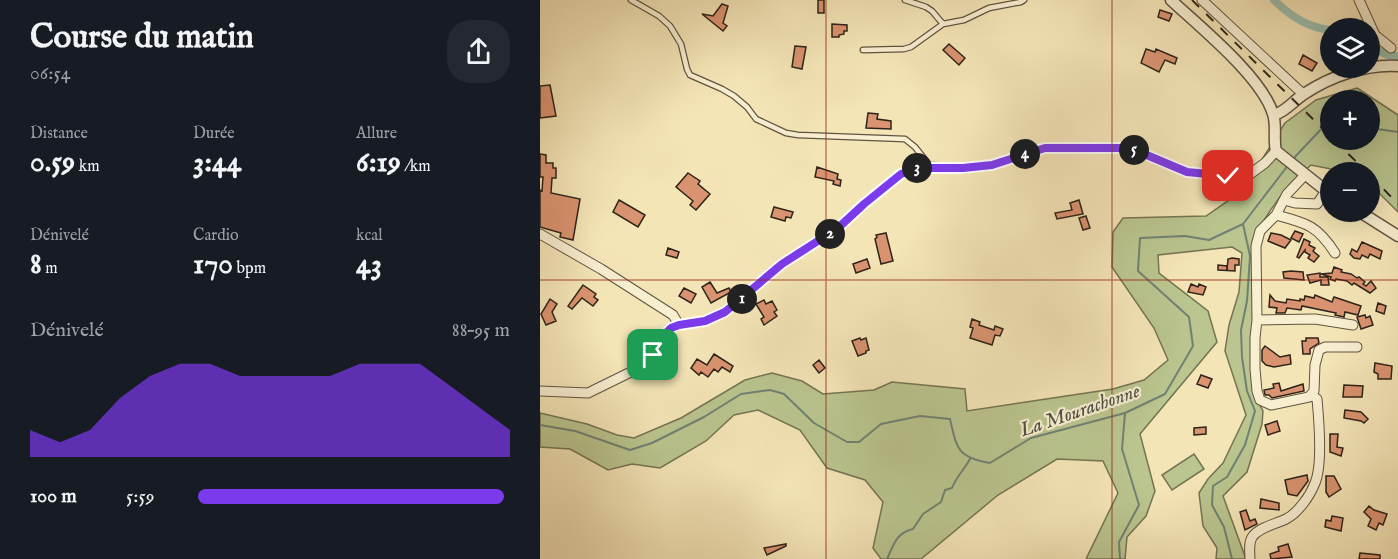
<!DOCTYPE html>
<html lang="fr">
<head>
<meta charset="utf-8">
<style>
	body { margin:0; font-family:"IM FELL English",serif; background:#242831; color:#f1f3f6; height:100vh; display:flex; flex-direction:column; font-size:22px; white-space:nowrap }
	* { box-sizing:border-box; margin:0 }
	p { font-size:20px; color:#9ea1a6 }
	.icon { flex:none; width:33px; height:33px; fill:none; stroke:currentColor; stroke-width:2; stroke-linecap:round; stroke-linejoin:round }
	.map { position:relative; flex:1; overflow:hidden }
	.details { display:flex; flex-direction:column; background:#171b24; width:540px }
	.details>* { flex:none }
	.buttons { position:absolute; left:780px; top:18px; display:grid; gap:12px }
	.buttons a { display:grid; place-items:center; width:60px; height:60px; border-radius:50%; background:#171b24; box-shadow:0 6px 24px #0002; font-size:30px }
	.pin { position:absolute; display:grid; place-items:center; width:51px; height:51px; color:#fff; margin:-26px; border-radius:12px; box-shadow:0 3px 9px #0006 }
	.km { position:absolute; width:30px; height:30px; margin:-15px; border-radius:50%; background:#222; color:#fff; font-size:16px; line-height:30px; text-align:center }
	.round { display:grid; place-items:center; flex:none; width:63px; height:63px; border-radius:24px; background:#242831 }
	.overview { display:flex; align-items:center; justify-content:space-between; height:102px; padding:0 30px }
	h1 { font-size:33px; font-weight:700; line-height:45px }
	.metrics { display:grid; grid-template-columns:repeat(3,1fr); gap:9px; height:102px; padding:6px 30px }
	.metrics div { display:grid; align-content:center }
	.metrics b { font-size:30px; font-weight:700 }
	.metrics small { font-size:16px; font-weight:400 }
	.metrics p { font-size:16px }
	.chart { height:168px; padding:12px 30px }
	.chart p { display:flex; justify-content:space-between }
	.chart svg { width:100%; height:108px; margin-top:6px; fill:#7c3aed; opacity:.7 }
	ul { padding:0 30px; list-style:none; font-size:20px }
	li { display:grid; grid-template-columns:96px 72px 1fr; align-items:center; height:45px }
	li i { height:15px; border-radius:8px; background:#7c3aed }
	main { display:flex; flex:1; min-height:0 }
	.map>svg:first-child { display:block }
	.green { fill:#bac58f; stroke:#747454; stroke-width:1.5; fill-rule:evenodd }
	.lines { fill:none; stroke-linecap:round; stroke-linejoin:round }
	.stream { stroke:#708174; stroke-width:2 }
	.canal { stroke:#9cbfb0; stroke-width:8 }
	.building { fill:#da9370; stroke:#2d2319; stroke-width:1.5 }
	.service-casing { stroke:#5f5440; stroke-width:7 }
	.minor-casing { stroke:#5f5440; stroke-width:11 }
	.tertiary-casing { stroke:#5f5440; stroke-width:13 }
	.service { stroke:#f8eed0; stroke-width:4.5 }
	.minor { stroke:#f8eed0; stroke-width:9 }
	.tertiary { stroke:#f8eed0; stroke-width:10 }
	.rail { stroke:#2d2319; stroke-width:2; stroke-dasharray:10 10; stroke-linecap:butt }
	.route-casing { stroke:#fff; stroke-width:12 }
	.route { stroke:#7c3aed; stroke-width:8 }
	.grid { fill:none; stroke:#8f2418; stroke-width:1.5; stroke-opacity:0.55 }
	.labels { text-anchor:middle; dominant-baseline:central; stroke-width:4.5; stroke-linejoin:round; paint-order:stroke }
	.water-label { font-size:20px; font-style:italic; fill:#4e5246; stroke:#f8eed0 }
</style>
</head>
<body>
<main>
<section class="details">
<div class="overview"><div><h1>Course du matin</h1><p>06:54</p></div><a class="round"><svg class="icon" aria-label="share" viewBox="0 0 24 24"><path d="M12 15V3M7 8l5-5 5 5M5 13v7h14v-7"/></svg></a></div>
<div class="metrics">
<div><p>Distance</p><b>0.59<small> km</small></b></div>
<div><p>Durée</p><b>3:44</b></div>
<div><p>Allure</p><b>6:19<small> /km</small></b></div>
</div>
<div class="metrics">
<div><p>Dénivelé</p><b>8<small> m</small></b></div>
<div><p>Cardio</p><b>170<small> bpm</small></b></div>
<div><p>kcal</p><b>43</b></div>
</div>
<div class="chart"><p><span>Dénivelé</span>88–95 m</p>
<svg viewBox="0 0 160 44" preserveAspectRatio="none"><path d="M0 44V33L10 38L20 33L30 20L40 11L50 6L60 6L70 11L80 11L90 11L100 11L110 6L120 6L130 6L140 15L150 24L160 33V44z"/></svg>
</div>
<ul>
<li><b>100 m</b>5:59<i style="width:98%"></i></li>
</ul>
</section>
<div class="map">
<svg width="858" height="559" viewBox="0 0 858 559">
	<rect width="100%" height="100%" fill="#f4e5b7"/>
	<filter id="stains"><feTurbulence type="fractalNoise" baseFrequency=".00333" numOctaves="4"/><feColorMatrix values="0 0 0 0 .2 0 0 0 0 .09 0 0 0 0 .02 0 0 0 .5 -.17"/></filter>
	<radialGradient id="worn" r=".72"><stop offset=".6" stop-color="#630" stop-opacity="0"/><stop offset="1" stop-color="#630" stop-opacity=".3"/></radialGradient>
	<path class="green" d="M817 88 858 115V212L830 184V172H817L813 168 791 169 771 165C747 185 727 212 713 240L715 396 723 411 722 424 707 472 683 496 706 559H676L677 548 663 526 659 493 668 479 683 463 706 415 685 351 689 325 699 292 702 253 692 247 618 255 619 273 668 311 677 342 600 434 615 491 606 516 587 537 585 559H546L578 493 563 461 517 459 458 495 381 559H341L333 548 343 502 325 480 287 468 260 430 218 410 194 415 166 441 120 468 92 464 68 470 30 449 0 447V413L47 424 77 435 94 438 141 418 205 380 232 373 262 381 283 394 334 390 352 382 425 389 427 411 573 389 604 380 628 360 614 328 572 267 573 232 583 218 666 216 702 191 745 123 776 100ZM790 100H830V140H790Z
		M654 454 664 469 632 490 622 475Z"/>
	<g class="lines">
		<path class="stream" d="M830 128 858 132
			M752 160 787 123 790 122
			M0 425 35 431 90 450 112 443 164 417 201 394 230 390 244 394 274 423 307 442H319L341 424 380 416 410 419C417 449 417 457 450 463L491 438 585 413 625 394 653 346 649 317 598 271 600 238 645 236 669 240 703 224 749 164
			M347 559C354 544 356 533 373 529L383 514 401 502 405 490 412 488C416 477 424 470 430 459
			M580 559 579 542 599 505 582 449 585 413
			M692 559 684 527 672 505 673 486 687 477 705 445 715 411 707 391 702 357 701 330 707 301 710 256 703 224"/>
		<path class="canal" d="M734 0C749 15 769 28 790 30
			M830 47 848 55 858 56"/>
	</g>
	<path class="building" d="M278 0H284V13H278Z
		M182 4 188 6 183 23 187 26 183 31 162 14 173 16Z
		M620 10 632 14 629 21 618 17Z
		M292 24 307 25V31H304V34L299 35V37H292Z
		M409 44 425 58 419 65 403 50Z
		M255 46 266 47 262 69 252 67Z
		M606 49 615 52 616 49 637 58 635 64 625 60 619 72 601 63Z
		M763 55 777 63 772 71 759 64Z
		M10 85 16 116 0 118V86Z
		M328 113 338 114 337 119 351 121V129L326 128Z
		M0 154 6 155V163H13V168H16V178H12L11 193 40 199 33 240 20 237 21 233 0 227V190L2 191 3 177H0Z
		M277 167 298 174 297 179 301 180 300 186 293 184 294 181 275 177Z
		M148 173 160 181 158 184 170 194 156 210 150 205 153 201 136 187Z
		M79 200 105 215 98 227 73 212Z
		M539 200 543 214 517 219 515 213 532 210 530 203Z
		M234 207 253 212 251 218 246 217 245 221 231 217Z
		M546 216 550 228 543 230 539 218Z
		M755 231 763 234 759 242 751 238Z
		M346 233 353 261 341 264 335 239 337 237 336 235Z
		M731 233 741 235 751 240 745 248 728 241Z
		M764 239 770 242 769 245 775 248 773 251 779 256 774 262 768 258 770 255 765 252V250L759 258 757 257Z
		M822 242 842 251 840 259 830 254 828 258 822 255 820 259 814 258 810 254 812 249 817 252Z
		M128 248 139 252 137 258 126 255Z
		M692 258 699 259V265H695V271L678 270V265L687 266V270L688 259Z
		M327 259 330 268 316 273 313 264Z
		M794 267 802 270 801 272 811 274 817 278 819 277 825 282 823 284 826 286 831 281 836 288 830 293 814 283 812 285 807 281 796 279 795 281 790 279 791 277 781 274 792 273Z
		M751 271 763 272 764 280 744 278 743 272Z
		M780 273V277H788L789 285H781V280L770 283 767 275Z
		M170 282 177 293 189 288 191 292 171 303 162 287Z
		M651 284 658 287 659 284 666 287 663 295 648 292Z
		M43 285 56 294 54 297 58 300 53 306 42 298 32 309 28 306Z
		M144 288 156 294 151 303 139 296Z
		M730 295 735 301 746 303 747 299 760 301V299L764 300 765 296 774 298 775 295 792 302 794 297 821 306 818 315 805 312 804 317 795 315 796 313 762 306 761 310 747 308 745 313H736L737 308 729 307Z
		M10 299 17 304 12 312 16 321 6 325 1 314Z
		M224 300 226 304 232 301 237 310 234 312 237 316 224 325 221 319 224 317 216 304Z
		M838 303 846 306 844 314 836 311Z
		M825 315 826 318 830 316 833 325 821 329 817 317Z
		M432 319 440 322 439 325 454 330 455 326 463 329 460 336 455 335 452 345 430 338 433 328 430 327Z
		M320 338 321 340 326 338 329 350 326 351V353L318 356 312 341Z
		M766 338H778L779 343 770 349V354H763L762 341H766Z
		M725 346 740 357 750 355 751 364 734 367 726 365 722 361V350Z
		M174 354 193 366 190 372 182 367 178 372 174 369 168 377 161 372 159 375 151 368 157 359 167 365Z
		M279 360 285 368 279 373 273 365Z
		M835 363 852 366 851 379H838V374L834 372Z
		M661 375 672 379 668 388 657 384Z
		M739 383 741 391 763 384 764 391 732 398 729 395H725L724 390 734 388 733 384Z
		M804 385 823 386 822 397H803Z
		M805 410 821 412 828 419 824 423 821 421 804 418Z
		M737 421 740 431 728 435 725 425Z
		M666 427V434L654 435V428Z
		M790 434H798L797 447 803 448 801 456 790 452Z
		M767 475 768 481 757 496 748 494 745 480Z
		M786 476H794L801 489 789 497 786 492Z
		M721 499 739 503V510L720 508Z
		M829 506 834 510 847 514 843 525 839 523 836 530 828 526 831 519 824 512Z
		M706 510 710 521 715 519 717 524 705 530 700 512Z
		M792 516 803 518 801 531 785 527 786 520 791 521Z
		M246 544V546L227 555 224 548Z
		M748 544 752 557 731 559 730 554 739 551 738 547Z
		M820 553 840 555V559H819Z"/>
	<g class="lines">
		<g class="service-casing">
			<path id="service" d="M91 0 119 16 130 26 141 44 147 69 150 75 182 89 194 96 207 107 216 119 246 133 258 135 365 139 375 147 390 166
				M365 0 386 7 392 11 403 24
				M323 50 364 49 371 47 403 24 424 20 449 8 481 2 484 0"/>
		</g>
		<g class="minor-casing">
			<path id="minor" d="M662 0 763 94
				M819 0 835 35 851 48
				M765 175 747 194 736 215 720 231 716 246 717 320 715 338V369L717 391 720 400 731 405 769 397 774 391 775 365 779 350 785 347H817
				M744 200 755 203 777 204 786 191
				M736 215C766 223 777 225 795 253
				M0 234 61 269 133 315 139 325
				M717 320 775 319 813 325
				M0 391 48 393 101 367 113 355 124 335 131 328 139 325 165 321 185 312 242 264 298 228 324 204 361 174 379 167 423 168 452 165 505 148H590L647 172 688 176 710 174 725 163 736 151
				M710 559C710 552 708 542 713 536 720 527 736 524 746 519 758 513 770 496 775 483 783 464 779 420 777 399L772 395"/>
		</g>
		<g class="tertiary-casing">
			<path id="tertiary" d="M631 0C660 27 722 77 733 114 737 126 733 139 736 151L790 194
				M734 115C747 111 753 101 764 94 791 76 826 64 858 66
				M820 212 858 236"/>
		</g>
		<use href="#service" class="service"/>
		<use href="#minor" class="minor"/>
		<use href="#tertiary" class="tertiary"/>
		<path class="rail" d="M652 0 790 136
			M794 140 827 172
			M830 175 858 204"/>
	</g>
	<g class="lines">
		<g class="route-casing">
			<path id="route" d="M113 355 124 335 131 328 139 325 165 321 185 312 242 264 298 228 324 204 361 174 379 168H423L452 165 505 148H590L647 172 688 176"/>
		</g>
		<use href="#route" class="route"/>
	</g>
	<path class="grid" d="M286 0V559M572 0V559M0 280H858"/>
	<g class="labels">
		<g class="water-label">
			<text transform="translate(540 411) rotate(-19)">La Mourachonne</text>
		</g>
	</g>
	<rect width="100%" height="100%" filter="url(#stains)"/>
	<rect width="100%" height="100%" fill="url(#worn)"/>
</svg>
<div class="buttons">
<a><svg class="icon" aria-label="layers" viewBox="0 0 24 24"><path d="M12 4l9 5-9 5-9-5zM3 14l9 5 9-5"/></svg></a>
<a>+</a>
<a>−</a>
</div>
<div class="pin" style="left:113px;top:355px;background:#1e9e55"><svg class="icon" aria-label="arrive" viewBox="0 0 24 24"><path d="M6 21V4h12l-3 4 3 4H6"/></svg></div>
<div class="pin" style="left:688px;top:176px;background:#d93025"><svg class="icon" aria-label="check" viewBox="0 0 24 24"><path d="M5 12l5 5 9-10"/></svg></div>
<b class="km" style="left:202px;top:299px">1</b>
<b class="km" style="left:290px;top:234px">2</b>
<b class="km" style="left:377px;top:168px">3</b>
<b class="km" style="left:485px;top:154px">4</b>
<b class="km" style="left:594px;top:150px">5</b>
</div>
</main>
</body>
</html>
